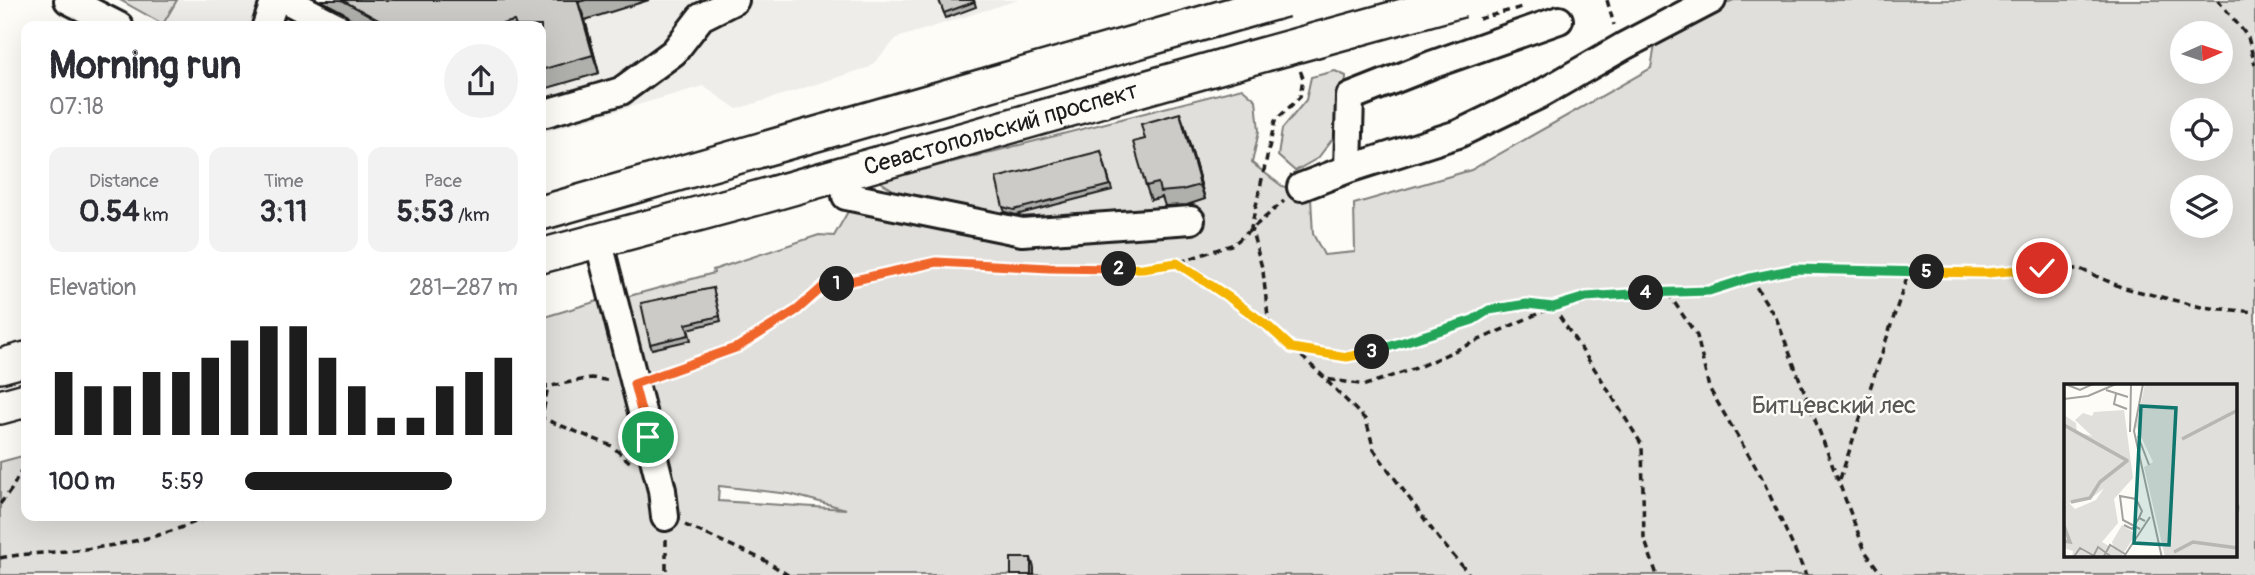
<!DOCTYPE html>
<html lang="en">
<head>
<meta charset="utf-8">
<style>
	body { margin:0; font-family:Pangolin,sans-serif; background:#f2f2f3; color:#2b2b33; height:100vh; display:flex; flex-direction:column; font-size:26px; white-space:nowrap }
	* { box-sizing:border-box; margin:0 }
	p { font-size:23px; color:#7c7c81 }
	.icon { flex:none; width:38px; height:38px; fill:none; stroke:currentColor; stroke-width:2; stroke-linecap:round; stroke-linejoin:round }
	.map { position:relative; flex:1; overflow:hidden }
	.panel { position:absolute; left:21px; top:21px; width:525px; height:500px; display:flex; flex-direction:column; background:#fff; border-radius:14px; box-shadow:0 7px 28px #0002 }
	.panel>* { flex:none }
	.needle { width:46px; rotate:87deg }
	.buttons { position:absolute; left:2170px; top:21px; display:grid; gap:14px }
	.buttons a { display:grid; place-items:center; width:63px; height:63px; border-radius:50%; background:#fff; box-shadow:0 7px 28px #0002; font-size:35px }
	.pin { position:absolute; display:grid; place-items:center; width:60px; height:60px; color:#fff; margin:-30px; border:4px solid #fff; border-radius:50%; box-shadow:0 2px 7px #0007 }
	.km { position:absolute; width:35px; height:35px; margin:-18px; border-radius:50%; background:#222; color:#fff; font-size:19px; line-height:35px; text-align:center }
	.round { display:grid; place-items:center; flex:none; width:74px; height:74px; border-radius:37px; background:#f2f2f3 }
	.summary { display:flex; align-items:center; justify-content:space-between; height:119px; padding:0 28px }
	h1 { font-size:38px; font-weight:700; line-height:52px }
	.metrics { display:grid; grid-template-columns:repeat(3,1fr); gap:10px; height:119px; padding:7px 28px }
	.metrics div { display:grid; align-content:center; border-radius:14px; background:#f2f2f3; text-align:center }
	.metrics b { font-size:30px; font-weight:700 }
	.metrics small { font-size:19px; font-weight:400 }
	.metrics p { font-size:19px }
	.chart { height:196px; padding:14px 28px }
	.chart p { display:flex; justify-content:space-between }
	.chart svg { width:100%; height:126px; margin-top:7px; stroke:#1c1c1c; stroke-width:6 }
	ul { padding:0 28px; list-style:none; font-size:23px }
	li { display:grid; grid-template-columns:112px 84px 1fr; align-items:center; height:52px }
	li i { height:18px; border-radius:9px; background:#1c1c1c }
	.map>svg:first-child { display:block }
	.built { fill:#eeede9 }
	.green { fill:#e0dfdb; stroke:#7e7e7c; stroke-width:2; fill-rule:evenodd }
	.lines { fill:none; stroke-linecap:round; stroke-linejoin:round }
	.minor-casing { stroke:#1c1c1c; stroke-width:32 }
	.major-casing { stroke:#1c1c1c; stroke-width:38 }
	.path { stroke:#1c1c1c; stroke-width:3.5; stroke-dasharray:7 5; stroke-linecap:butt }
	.minor { stroke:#fdfcf7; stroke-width:26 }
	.major { stroke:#fdfcf7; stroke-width:33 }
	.major-bridge-casing { stroke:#1c1c1c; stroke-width:38; stroke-linecap:butt }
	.major-bridge { stroke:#fdfcf7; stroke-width:33 }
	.wall { fill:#afafac; stroke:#1c1c1c; stroke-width:2 }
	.shaded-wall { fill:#8f8e8c; stroke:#1c1c1c; stroke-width:2 }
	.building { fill:#cccbc8; stroke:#1c1c1c; stroke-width:2 }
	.split-1-casing { stroke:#fff; stroke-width:14 }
	.split-2-casing { stroke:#fff; stroke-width:14 }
	.split-3-casing { stroke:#fff; stroke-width:14 }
	.split-4-casing { stroke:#fff; stroke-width:14 }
	.split-5-casing { stroke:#fff; stroke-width:14 }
	.split-6-casing { stroke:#fff; stroke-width:14 }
	.split-1 { stroke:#f0652b; stroke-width:9 }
	.split-2 { stroke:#f0652b; stroke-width:9 }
	.split-3 { stroke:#f5b400; stroke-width:9 }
	.split-4 { stroke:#22a559; stroke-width:9 }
	.split-5 { stroke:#22a559; stroke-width:9 }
	.split-6 { stroke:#f5b400; stroke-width:9 }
	.labels { text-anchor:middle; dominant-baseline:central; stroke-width:5; stroke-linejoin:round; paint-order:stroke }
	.street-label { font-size:24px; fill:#1c1c1c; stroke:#fdfcf7 }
	.park-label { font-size:24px; fill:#575655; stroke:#fdfcf7 }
	.inset-river { fill:none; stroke:#b7b6b2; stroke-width:3.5 }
	.inset-road { fill:none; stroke:#a3a29f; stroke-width:2 }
	.view { fill:#0f766e; fill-opacity:0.15; stroke:#0f766e; stroke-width:3.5 }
	.inset-edge { fill:none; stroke:#1c1c1c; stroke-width:3.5 }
</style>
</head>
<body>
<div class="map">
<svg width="2255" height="575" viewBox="0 0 2255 575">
	<rect width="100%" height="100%" fill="#fdfcf7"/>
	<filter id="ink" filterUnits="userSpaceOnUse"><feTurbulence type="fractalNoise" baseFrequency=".0143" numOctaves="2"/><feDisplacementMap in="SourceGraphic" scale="14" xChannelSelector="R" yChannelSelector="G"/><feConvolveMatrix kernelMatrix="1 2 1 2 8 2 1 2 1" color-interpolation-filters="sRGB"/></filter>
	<g filter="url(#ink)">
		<path class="built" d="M177 0H1018L897 38 870 67 737 109 703 86 541 133V26H166L163 24Z"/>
		<path class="green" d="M120 0H177L163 24Z
			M1734 0H2255V575H0V462L26 455V516H541V318L601 300 649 495 669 497 622 298 714 273 713 270 819 235 834 236 850 208 898 193 879 181 1242 88 1256 100 1259 131 1252 163 1282 186 1311 198 1313 234 1324 255 1355 252 1354 204 1471 170 1651 68 1655 45 1713 8ZM2182 33H2221V72H2182ZM2182 110H2221V149H2182ZM2182 187H2221V226H2182ZM2066 386H2236V556H2066ZM719 486 790 494 846 509 718 501Z
			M1335 71 1346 76 1343 125 1318 158 1295 171 1278 156 1282 129 1306 100 1311 77Z"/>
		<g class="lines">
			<g class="minor-casing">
				<path id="minor" d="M68 0 119 26
					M286 0 336 26
					M266 26 275 0
					M541 112 546 113 621 91 674 52 701 17 735 0
					M1348 169 1350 97 1431 65 1559 20
					M1301 187 1348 169 1458 134 1539 95 1624 46 1712 0
					M846 196 1022 232 1191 220
					M598 239 662 490 665 517"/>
			</g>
			<g class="major-casing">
				<path id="major" d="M541 213 1238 13
					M541 256 757 198 1251 58
					M0 366 26 359
					M0 407 26 400"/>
			</g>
			<path class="path" d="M1607 0 1614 25
				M2218 0 2248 37 2255 65
				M1479 19 1522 7
				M1177 263 1230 298 1269 326 1326 379 1365 385 1416 368 1553 307 1600 377 1642 445 1644 538 1657 575
				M1750 277 1777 320 1865 551 1882 575
				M1668 293 1697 336 1709 388 1761 476 1806 575
				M1269 326 1263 271 1251 228 1275 121 1300 97 1303 78 1300 70
				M1292 348 1347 357 1377 351 1450 328 1473 320 1489 310 1506 306 1527 304 1553 307 1586 297 1709 291 1750 277 1795 269 1987 273 2042 268 2080 269 2121 287 2201 307 2255 312
				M656 376 738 347 797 310 824 286 936 262 1101 270 1143 268 1177 263 1234 244 1284 201
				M1327 381 1366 420 1374 450 1439 539 1470 575
				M541 384 548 386 542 418 612 446 633 465
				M541 388 591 378 611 381
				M1840 479 1909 271
				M0 504 11 490 26 462
				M685 525 764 560 788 575
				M666 539V575
				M0 558C26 553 50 553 76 550 123 545 165 537 208 516"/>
			<use href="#minor" class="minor"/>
			<use href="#major" class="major"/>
			<g class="major-bridge-casing">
				<path id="major-bridge" d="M1238 13 1284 0
					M1251 58 1461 0"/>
			</g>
			<use href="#major-bridge" class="major-bridge"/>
		</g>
		<path class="wall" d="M320 0H649L585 20 599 73 541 90V26H363L350 19 343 12Z
			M939 0H974L976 7 946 18Z
			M1185 127 1205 199 1187 205 1165 206 1162 197 1151 200 1146 186Z
			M1101 151 1112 190 1016 215 1005 212 1003 207Z
			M713 288 721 321 688 329 691 340 652 349 650 344Z"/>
		<path class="shaded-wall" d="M578 2 585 20 599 73 593 55Z
			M1180 113 1185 127 1205 199 1200 185Z
			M1031 558 1034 568V575H1031Z"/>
		<path class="building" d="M342 0H586L578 2 593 55 541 70V26H516L514 21 494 26H428L426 25 424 26H389Z
			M939 0H974V2L944 13Z
			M1180 113 1200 185 1182 190 1160 192 1158 183 1146 186 1133 142 1145 139 1141 124Z
			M1101 151 1110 185 1014 210 1003 207 996 178Z
			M713 288 720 316 686 324 689 335 650 344 641 303Z
			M1011 558H1031V575H1011Z"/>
	</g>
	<g class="lines" filter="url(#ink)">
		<g class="split-1-casing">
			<path id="split-1" d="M648 437 634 384 738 347 797 310 824 286 837 284"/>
		</g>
		<g class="split-2-casing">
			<path id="split-2" d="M837 284 936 262 1049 268 1119 269"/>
		</g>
		<g class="split-3-casing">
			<path id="split-3" d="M1119 269 1143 268 1177 263 1230 298 1269 327 1292 348 1347 357 1372 352"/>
		</g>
		<g class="split-4-casing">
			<path id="split-4" d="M1372 352 1473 320 1489 310 1527 304 1553 307 1586 297 1646 293"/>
		</g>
		<g class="split-5-casing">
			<path id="split-5" d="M1646 293 1709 291 1750 278 1795 269 1927 272"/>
		</g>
		<g class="split-6-casing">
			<path id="split-6" d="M1927 272 1987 273 2042 268"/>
		</g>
		<use href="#split-1" class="split-1"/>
		<use href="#split-2" class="split-2"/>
		<use href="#split-3" class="split-3"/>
		<use href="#split-4" class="split-4"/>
		<use href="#split-5" class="split-5"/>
		<use href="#split-6" class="split-6"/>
	</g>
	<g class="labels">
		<g class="street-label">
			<text transform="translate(1001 129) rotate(-16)">Севастопольский проспект</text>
		</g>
		<g class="park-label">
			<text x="1834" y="405">Битцевский лес</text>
		</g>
	</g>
	<g transform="translate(2064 384)">
		<rect width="173" height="173" fill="#fdfcf7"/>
		<path d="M81 0H173V173H101L80 83 89 78 72 42ZM60 26 69 94 50 115 54 139 38 158 50 165 48 158 58 141 72 150 57 173H8L9 167 0 164V122L5 119 11 125 32 116 40 104 30 112 0 121V31L12 39 13 48 28 52 11 36 19 29 28 32 30 28Z" fill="#e0dfdb"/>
		<path class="inset-river" d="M0 41 64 77M118 55 174 26M7 118 26 114 36 98 64 76M0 142 6 158 0 157M110 168 129 158 174 164"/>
		<path class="inset-road" d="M1 0 16 6 29 0M79 0 70 47 98 174M42 6 64 13M52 10 50 20 63 25M0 15 24 12 52 0M66 48 67 0M74 52 85 81M60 141 68 145 75 134M76 145 59 136 56 112 72 115 78 127 75 134 81 137M30 171 34 163 49 174M9 174 16 164 34 174M39 174 46 161 61 170M59 174 86 133"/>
		<path class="view" d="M77 22 112 24 105 161 70 159Z"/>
		<rect width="173" height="173" class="inset-edge"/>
	</g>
</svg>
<div class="buttons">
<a><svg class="needle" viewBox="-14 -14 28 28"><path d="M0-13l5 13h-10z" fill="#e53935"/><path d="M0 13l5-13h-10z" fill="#7c7c81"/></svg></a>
<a><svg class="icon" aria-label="locate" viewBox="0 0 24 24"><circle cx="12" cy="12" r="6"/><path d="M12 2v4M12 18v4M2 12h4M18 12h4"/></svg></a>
<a><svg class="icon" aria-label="layers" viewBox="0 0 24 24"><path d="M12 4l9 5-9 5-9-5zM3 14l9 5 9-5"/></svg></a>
</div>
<div class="pin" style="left:648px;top:437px;background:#1e9e55"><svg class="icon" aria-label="arrive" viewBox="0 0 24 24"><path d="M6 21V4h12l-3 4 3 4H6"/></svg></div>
<div class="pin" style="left:2042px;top:268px;background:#d93025"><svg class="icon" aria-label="check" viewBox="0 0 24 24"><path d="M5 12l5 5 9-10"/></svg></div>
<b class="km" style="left:837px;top:284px">1</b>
<b class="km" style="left:1119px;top:269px">2</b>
<b class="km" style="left:1372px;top:352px">3</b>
<b class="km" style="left:1646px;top:293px">4</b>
<b class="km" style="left:1927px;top:272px">5</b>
<section class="panel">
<div class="summary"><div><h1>Morning run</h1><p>07:18</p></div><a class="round"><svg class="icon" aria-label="share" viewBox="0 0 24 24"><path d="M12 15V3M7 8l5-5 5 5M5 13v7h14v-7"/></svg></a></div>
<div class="metrics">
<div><p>Distance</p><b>0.54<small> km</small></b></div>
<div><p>Time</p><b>3:11</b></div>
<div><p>Pace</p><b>5:53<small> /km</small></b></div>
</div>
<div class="chart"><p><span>Elevation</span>281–287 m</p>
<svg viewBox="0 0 160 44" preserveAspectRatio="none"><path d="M5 44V22M15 44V27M25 44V27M35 44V22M45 44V22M55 44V17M65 44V11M75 44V6M85 44V6M95 44V17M105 44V27M115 44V38M125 44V38M135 44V27M145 44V22M155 44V17"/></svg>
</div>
<ul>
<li><b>100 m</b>5:59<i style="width:76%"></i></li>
</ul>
</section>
</div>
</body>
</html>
